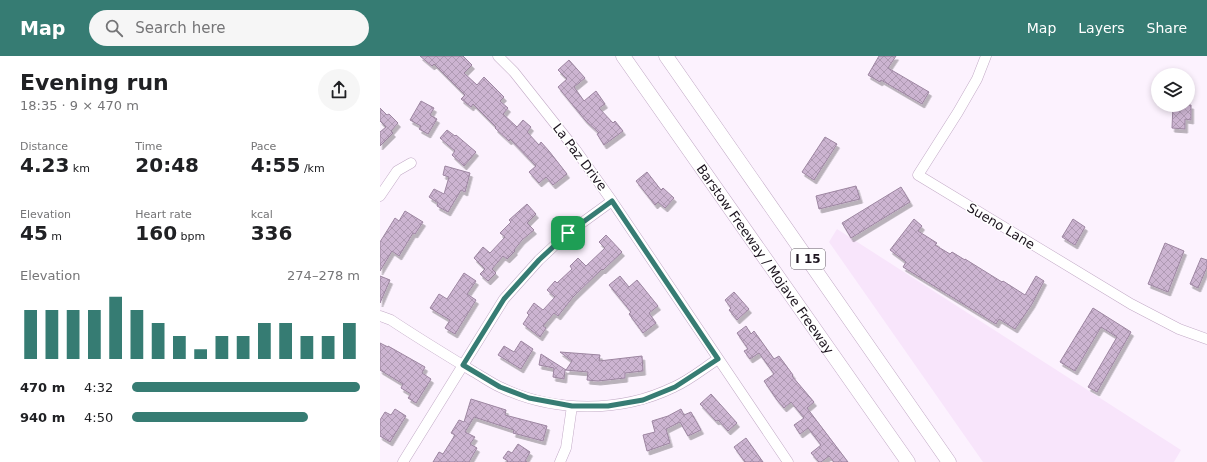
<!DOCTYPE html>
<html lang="en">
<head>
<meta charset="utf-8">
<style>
	body { margin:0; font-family:"DejaVu Sans",sans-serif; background:#f6f6f6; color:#202124; height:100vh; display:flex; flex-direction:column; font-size:15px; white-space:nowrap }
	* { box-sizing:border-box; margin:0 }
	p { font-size:13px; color:#757577 }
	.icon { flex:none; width:22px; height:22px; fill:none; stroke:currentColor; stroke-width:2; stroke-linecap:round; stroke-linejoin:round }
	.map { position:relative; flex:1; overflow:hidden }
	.side { display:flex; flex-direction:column; background:#fff; width:380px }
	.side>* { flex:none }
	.tools { position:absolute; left:771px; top:12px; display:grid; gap:8px }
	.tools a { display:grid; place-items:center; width:44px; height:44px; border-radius:50%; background:#fff; box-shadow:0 2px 6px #0003; font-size:20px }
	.pin { position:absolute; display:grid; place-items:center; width:34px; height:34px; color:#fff; margin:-17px; border-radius:8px; box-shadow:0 2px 6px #0006 }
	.round { display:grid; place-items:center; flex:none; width:42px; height:42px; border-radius:21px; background:#f6f6f6 }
	.summary { display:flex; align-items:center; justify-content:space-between; height:68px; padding:0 20px }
	h1 { font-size:22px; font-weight:700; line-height:30px }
	.metrics { display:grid; grid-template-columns:repeat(3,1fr); gap:6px; height:68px; padding:4px 20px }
	.metrics div { display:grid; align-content:center }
	.metrics b { font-size:20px; font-weight:700 }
	.metrics small { font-size:11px; font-weight:400 }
	.metrics p { font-size:11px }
	.chart { height:112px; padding:8px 20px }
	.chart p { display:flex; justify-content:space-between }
	.chart svg { width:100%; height:72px; margin-top:4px; stroke:#367c73; stroke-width:6 }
	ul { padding:0 20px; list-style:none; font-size:13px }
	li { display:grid; grid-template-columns:64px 48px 1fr; align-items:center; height:30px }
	li i { height:10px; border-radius:5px; background:#367c73 }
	header { display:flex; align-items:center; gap:24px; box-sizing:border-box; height:56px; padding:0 20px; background:#367c73; color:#fff }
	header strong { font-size:19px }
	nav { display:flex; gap:22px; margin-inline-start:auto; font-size:14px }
	.search { width:280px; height:36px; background:#f6f6f6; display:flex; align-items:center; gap:10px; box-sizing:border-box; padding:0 14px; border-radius:22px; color:#757577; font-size:15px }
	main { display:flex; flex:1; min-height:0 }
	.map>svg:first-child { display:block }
	.built { fill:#f8e5fb }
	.building { fill:url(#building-cross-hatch); stroke:#9c85a0; filter:url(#shadow) }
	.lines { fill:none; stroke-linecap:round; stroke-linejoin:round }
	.minor-casing { stroke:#c2aac6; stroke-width:11 }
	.highway-casing { stroke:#c2aac6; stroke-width:15 }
	.minor { stroke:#fff; stroke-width:10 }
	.highway { stroke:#fff; stroke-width:14 }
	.route-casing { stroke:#fff; stroke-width:8 }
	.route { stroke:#367c73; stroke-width:5 }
	.labels { text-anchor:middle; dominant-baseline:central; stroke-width:3; stroke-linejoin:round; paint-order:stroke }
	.shield { fill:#fff; stroke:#605a62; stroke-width:1 }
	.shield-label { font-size:12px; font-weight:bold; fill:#1c141e }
	.street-label { font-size:13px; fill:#1c141e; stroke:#fff }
</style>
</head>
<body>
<header>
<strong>Map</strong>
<div class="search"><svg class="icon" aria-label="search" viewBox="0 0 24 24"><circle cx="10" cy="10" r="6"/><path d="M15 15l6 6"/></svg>Search here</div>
<nav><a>Map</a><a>Layers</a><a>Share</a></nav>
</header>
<main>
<section class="side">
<div class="summary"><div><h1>Evening run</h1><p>18:35 · 9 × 470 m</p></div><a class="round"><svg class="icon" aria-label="share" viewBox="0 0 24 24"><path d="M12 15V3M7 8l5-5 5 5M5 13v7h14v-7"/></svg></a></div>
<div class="metrics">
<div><p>Distance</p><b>4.23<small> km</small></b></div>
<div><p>Time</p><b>20:48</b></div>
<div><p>Pace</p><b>4:55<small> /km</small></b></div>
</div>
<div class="metrics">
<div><p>Elevation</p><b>45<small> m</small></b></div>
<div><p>Heart rate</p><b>160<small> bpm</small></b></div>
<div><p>kcal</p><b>336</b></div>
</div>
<div class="chart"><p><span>Elevation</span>274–278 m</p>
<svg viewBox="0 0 160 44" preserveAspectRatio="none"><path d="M5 44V14M15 44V14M25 44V14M35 44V14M45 44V6M55 44V14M65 44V22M75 44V30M85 44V38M95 44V30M105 44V30M115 44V22M125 44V22M135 44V30M145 44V30M155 44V22"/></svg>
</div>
<ul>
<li><b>470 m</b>4:32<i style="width:100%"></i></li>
<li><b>940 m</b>4:50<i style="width:77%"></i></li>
</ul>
</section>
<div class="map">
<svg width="827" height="406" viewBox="0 0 827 406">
	<defs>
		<pattern id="building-cross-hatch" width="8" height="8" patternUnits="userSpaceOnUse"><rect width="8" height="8" fill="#ccb4d1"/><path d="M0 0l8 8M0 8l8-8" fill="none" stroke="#af9ab3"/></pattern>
		<filter id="shadow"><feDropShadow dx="2.5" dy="4" stdDeviation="0" flood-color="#0004"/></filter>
	</defs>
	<rect width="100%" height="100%" fill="#fcf2fe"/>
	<path class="built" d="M457 173 801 394 794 406H603L449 186Z"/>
	<path class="building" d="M40 0H83L92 9 84 17 97 29 104 21 124 41 120 45 128 52 123 58 137 71 143 64 151 71 147 76 159 89 161 86 169 95 187 118 173 129 166 121 159 127 149 116 156 110 130 83 129 85 115 72 116 71 93 48 91 51 81 43 85 39 54 8 52 10Z
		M499 0H516L508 12 549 36 542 48 501 24 500 26 488 19Z
		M189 4 205 22 194 31 204 45 216 35 225 48 219 52 233 67 235 65 243 75 224 89 217 78 219 77 205 64 178 31 187 23 178 14Z
		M41 45 54 52 50 59 57 63 48 78 39 73 41 70 30 64Z
		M793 49H811V64L805 63V73L792 72Z
		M0 52 7 59 9 58 18 67 11 75 13 77 0 90V76L6 71 0 65Z
		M67 74 75 80 76 79 96 96 84 110 72 99 75 95 60 82Z
		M445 81 457 88 434 124 422 116Z
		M65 110 90 117 85 136 81 134 68 156 57 150 58 147 49 141 54 133 64 138 69 121 63 119Z
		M267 116 281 134 283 132 294 142 285 152 278 146 275 149 256 125Z
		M476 130 480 143 439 153 436 140Z
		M521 131 530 146 471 182 462 167Z
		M147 148 156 158 147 167 154 174 142 184 134 194 135 195 127 203 123 200 112 213 116 217 108 225 100 218 105 213 94 202 103 191 110 197 125 181 120 177 131 166 129 164Z
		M25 155 43 166 35 178 33 177 19 200 12 195 0 215V186L15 162 19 165Z
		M534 163 542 170 538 175 557 187 555 189 570 198 572 196 585 204V203L622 226 623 225 645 239 656 220 664 225 652 248 635 273 619 263 616 268 523 211 526 206 510 194Z
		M693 163 705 171 695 189 682 181Z
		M226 179 242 196 223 214 222 213 193 241 178 260 174 257 163 270 166 272 160 281 143 268 149 259 147 257 154 247 163 254 175 241 167 234 175 225 177 227 192 213 190 210 198 202 206 210 225 192 219 186Z
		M785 187 804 195 788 236 768 228Z
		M821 202 827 204V211L818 232 810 228Z
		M84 217 96 225 87 238 96 244 75 278 65 272 70 264 50 252 59 238 67 243Z
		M0 220 10 224 0 247Z
		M240 220 249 231 257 224 278 250 269 257 276 267 263 277 249 258 251 256 229 229Z
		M354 236 369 253 357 264 349 254 351 252 345 244Z
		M713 252 751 276 717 336 708 331 737 281 721 271 695 315 680 306Z
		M366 270 371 278 374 275 394 303 399 300 413 319 412 320 434 346 427 352 468 406H454L449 400 441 406H439L431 397 441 389 428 372 420 378 414 369 424 362 411 346 404 352 397 344 384 325 394 318 379 297 370 303 364 295 368 293 357 277Z
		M141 285 153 293 141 313 118 299 124 290 134 296Z
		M0 287 8 291V290L45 311 42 317 51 323 36 347 28 342 31 338 21 332 23 328 0 314Z
		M180 296 220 299 219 305 262 300 263 315 245 317V322L218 325 207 324 208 316 185 314 184 323 173 321 174 312 159 309 161 298 186 314 192 305Z
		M331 338 357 367 348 375 338 364 336 365 320 348Z
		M91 343 126 354 125 359 167 370 163 385 133 377 134 374 94 361 85 376 95 381 90 388 97 392 89 406H53L59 396 63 398 75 379 71 377 79 364 84 366Z
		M15 353 26 360 10 386 0 380V364L5 356 11 359Z
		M301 353 304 359 311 356 321 374 308 380 300 366 286 373 290 387 267 395 263 379 275 376 272 365 288 360Z
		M366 382 383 406H365L354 391Z
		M138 388 150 396 145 405 147 406H127L128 405 123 402 128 395 132 397Z"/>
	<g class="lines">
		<g class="minor-casing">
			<path id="minor" d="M118 0 134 16 195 93 232 145 408 406
				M606 0 597 23 578 56 538 119 751 248 799 273 827 283
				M0 140 17 115 31 107
				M0 260 11 264C38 282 66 299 94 316 103 321 111 327 120 331 174 357 241 357 294 331 310 324 324 312 338 303
				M23 406 124 243 159 204 188 177 232 145
				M180 406 186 392 192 350"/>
		</g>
		<g class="highway-casing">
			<g id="highway">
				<path id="s1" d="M243 0 528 406"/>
				<path d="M286 0 569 406"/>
			</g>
		</g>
		<use href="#minor" class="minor"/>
		<use href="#highway" class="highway"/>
	</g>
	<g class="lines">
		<g class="route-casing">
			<path id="route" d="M232 145 338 303 295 331 263 344 228 350H192L149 342 120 331 83 309 124 243 159 204 188 177Z"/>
		</g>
		<use href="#route" class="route"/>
	</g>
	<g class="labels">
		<rect class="shield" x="411" y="193" width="34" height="20" rx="3"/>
		<g class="shield-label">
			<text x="428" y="203">I 15</text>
		</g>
		<g class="street-label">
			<text transform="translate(200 101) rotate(53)">La Paz Drive</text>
			<text transform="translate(621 170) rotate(31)">Sueno Lane</text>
			<text stroke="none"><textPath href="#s1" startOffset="248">Barstow Freeway / Mojave Freeway</textPath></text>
		</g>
	</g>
</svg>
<div class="tools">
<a><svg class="icon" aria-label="layers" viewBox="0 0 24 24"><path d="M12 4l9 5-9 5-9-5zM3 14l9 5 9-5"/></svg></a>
</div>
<div class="pin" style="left:188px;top:177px;background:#1e9e55"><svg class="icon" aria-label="arrive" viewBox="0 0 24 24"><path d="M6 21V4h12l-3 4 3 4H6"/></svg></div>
</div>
</main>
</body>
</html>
